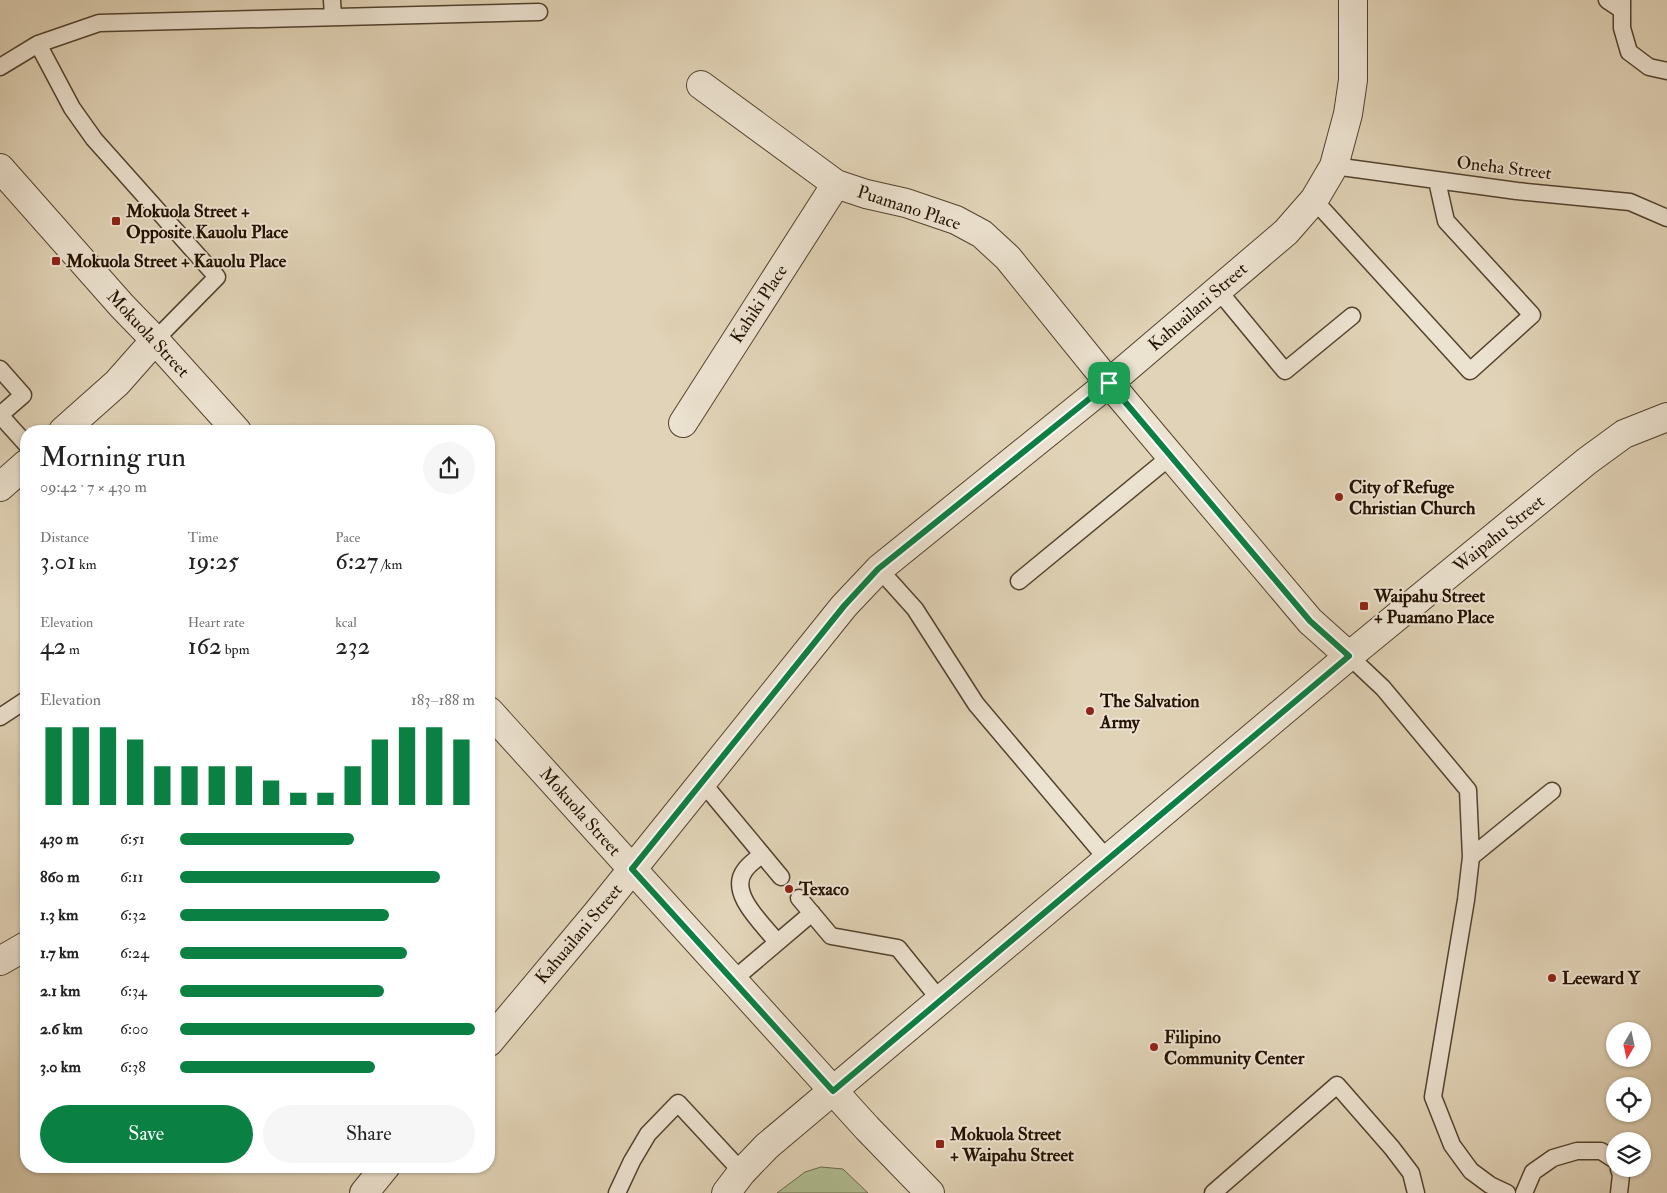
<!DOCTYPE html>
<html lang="en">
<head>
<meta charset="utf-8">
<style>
	body { margin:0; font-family:"IM FELL Double Pica",serif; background:#f6f6f6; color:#222; height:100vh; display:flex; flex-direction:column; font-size:19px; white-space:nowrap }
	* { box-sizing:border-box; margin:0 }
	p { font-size:16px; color:#767676 }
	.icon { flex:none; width:28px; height:28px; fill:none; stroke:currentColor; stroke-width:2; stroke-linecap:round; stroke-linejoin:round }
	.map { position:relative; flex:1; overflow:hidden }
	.sheet { position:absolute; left:20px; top:425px; width:475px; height:748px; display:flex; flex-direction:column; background:#fff; border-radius:20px; box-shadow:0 1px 4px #0004 }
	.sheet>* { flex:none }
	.needle { width:32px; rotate:189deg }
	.tools { position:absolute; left:1606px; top:1022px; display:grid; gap:10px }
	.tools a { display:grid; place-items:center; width:45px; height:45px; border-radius:50%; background:#fff; box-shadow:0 1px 4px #0004; font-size:25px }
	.pin { position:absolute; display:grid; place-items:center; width:42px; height:42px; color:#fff; margin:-21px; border-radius:10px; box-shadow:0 2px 8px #0006 }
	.round { display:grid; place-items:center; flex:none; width:52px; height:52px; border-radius:26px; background:#f6f6f6 }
	.headline { display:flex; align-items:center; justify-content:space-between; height:85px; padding:0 20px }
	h1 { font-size:28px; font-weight:600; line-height:38px }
	.metrics { display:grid; grid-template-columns:repeat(3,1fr); gap:8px; height:85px; padding:5px 20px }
	.metrics div { display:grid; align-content:center }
	.metrics b { font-size:25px; font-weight:600 }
	.metrics small { font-size:14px; font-weight:400 }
	.metrics p { font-size:14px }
	.chart { height:140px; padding:10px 20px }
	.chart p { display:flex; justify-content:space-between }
	.chart svg { width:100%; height:90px; margin-top:5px; stroke:#0b8043; stroke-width:6 }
	.button { display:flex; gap:10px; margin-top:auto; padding:10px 20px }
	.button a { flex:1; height:58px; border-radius:30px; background:#0b8043; color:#fff; font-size:20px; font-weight:600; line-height:58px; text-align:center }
	.button a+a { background:#f6f6f6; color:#222 }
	ul { padding:0 20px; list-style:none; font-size:16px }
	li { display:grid; grid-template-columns:80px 60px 1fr; align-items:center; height:38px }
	li i { height:12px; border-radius:6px; background:#0b8043 }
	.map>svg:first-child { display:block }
	.green { fill:#afbd91; stroke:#6a6849 }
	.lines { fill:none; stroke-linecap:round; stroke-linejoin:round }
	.service-casing { stroke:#53422e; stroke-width:19 }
	.minor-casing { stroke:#53422e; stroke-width:30 }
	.tertiary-casing { stroke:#53422e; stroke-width:30 }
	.service { stroke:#ece2d0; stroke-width:16 }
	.minor { stroke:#ece2d0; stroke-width:28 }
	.tertiary { stroke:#ece2d0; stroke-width:28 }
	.route-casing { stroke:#fff; stroke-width:10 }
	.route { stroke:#0b8043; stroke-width:6 }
	.poi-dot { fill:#8f2418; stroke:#ece2d0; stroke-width:2 }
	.labels { text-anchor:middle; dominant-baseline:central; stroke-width:4; stroke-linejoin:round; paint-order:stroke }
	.street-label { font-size:18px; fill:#241201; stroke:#ece2d0 }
	.poi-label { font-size:18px; font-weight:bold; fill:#241201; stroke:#ece2d0; text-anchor:start }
</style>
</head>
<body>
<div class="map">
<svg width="1667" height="1193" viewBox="0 0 1667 1193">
	<rect width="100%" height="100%" fill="#e1d3b7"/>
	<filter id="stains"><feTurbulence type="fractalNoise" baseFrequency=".004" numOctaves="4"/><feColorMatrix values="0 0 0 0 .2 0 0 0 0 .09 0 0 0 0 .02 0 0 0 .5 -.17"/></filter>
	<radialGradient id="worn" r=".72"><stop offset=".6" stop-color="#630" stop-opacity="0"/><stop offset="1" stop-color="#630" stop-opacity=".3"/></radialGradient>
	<path class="green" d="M821 1167 843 1169 868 1193H777L805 1172Z"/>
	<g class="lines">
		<g class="service-casing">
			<path id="service" d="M332 0 333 17
				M1607 0 1622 10
				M1622 0V28L1629 52 1649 67 1667 71
				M38 44 72 108 94 139 217 277 155 340
				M0 67 38 44 99 23 539 12
				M1334 166 1517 191 1630 202 1667 218
				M1314 200 1470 371 1532 315 1446 221 1437 181
				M1218 290 1285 371 1352 316
				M0 369 23 395 0 415 26 444
				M879 569 915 609 976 704 1107 859
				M1019 581 1171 456
				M1349 656 1383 688 1468 790 1471 857 1466 900 1433 1097 1452 1145 1471 1171 1490 1185 1507 1193
				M0 717 26 700
				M702 782 781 877
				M762 854C757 859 749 864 745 870 727 893 764 925 777 942
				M1471 857 1552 791
				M799 898 831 936 898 948 940 1000
				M733 980 812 913
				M1619 1169 1621 1175 1619 1193
				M617 1193 632 1161 648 1134 678 1103 742 1172
				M1213 1193 1337 1085 1392 1148 1411 1173 1416 1193
				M1524 1193 1533 1172 1553 1158 1577 1151H1601L1615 1160"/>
		</g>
		<g class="minor-casing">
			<path id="minor" d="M701 85 836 184 866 194 906 203 956 220 982 234 1008 258 1109 383 1310 621 1349 656
				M683 423 836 184
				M63 431 117 383 155 340
				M0 487 26 464
				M0 961 26 946
				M489 1042 597 913 844 606 879 569 1109 383 1286 232 1314 200 1334 166 1348 114 1353 80V0
				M364 1193 386 1166"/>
		</g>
		<g class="tertiary-casing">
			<path id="tertiary" d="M0 168 122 306 155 340 237 431
				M489 711 867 1128 930 1193
				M726 1193 742 1172 767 1146 1349 656 1587 461 1624 434 1667 417"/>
		</g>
		<use href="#service" class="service"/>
		<use href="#minor" class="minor"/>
		<use href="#tertiary" class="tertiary"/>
	</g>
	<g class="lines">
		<g class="route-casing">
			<path id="route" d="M1109 383 1310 621 1349 656 833 1091 632 869 844 606 878 569Z"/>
		</g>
		<use href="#route" class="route"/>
	</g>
	<g class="poi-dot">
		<rect x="111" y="216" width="10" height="10" rx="2.5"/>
		<rect x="51" y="256" width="10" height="10" rx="2.5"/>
		<circle cx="1339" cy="497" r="5"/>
		<rect x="1359" y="601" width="10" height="10" rx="2.5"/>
		<circle cx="1090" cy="711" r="5"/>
		<circle cx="789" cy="889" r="5"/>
		<circle cx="1552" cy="978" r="5"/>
		<circle cx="1154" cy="1047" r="5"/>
		<rect x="935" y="1139" width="10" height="10" rx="2.5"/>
	</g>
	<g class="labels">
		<g class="street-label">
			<text transform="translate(1504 168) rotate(7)">Oneha Street</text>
			<text transform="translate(909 208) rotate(18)">Puamano Place</text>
			<text transform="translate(759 304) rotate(-57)">Kahiki Place</text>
			<text transform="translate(1198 307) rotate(-41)">Kahuailani Street</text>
			<text transform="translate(148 334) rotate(47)">Mokuola Street</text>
			<text transform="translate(1499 534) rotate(-39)">Waipahu Street</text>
			<text transform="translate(580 812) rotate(48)">Mokuola Street</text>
			<text transform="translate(579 934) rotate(-50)">Kahuailani Street</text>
		</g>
		<g class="poi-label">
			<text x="126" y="211">Mokuola Street +<tspan x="126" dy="21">Opposite Kauolu Place</tspan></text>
			<text x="66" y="261">Mokuola Street + Kauolu Place</text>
			<text x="1349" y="487">City of Refuge<tspan x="1349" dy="21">Christian Church</tspan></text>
			<text x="1374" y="596">Waipahu Street<tspan x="1374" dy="21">+ Puamano Place</tspan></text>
			<text x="1100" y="701">The Salvation<tspan x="1100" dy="21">Army</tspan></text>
			<text x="799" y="889">Texaco</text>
			<text x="1562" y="978">Leeward Y</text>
			<text x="1164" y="1037">Filipino<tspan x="1164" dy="21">Community Center</tspan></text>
			<text x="950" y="1134">Mokuola Street<tspan x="950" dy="21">+ Waipahu Street</tspan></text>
		</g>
	</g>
	<rect width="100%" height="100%" filter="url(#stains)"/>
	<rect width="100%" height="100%" fill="url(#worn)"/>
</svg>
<div class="tools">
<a><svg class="needle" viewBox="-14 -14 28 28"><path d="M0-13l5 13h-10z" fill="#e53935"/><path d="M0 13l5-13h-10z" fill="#767676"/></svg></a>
<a><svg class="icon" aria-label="locate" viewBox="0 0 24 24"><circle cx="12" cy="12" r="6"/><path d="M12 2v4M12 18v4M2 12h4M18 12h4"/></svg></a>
<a><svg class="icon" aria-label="layers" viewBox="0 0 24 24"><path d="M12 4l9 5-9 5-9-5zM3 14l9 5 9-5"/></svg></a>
</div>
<div class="pin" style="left:1109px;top:383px;background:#1e9e55"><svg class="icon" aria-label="arrive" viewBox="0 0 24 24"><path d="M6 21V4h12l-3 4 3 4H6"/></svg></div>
<section class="sheet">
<div class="headline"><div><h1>Morning run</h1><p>09:42 · 7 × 430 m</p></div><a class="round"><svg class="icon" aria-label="share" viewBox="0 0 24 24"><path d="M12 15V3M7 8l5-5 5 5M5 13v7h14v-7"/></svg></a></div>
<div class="metrics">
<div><p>Distance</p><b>3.01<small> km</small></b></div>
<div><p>Time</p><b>19:25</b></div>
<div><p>Pace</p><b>6:27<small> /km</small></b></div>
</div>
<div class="metrics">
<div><p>Elevation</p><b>42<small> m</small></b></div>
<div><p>Heart rate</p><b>162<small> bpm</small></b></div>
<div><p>kcal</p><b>232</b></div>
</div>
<div class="chart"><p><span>Elevation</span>183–188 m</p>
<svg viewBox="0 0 160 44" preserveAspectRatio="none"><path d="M5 44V6M15 44V6M25 44V6M35 44V12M45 44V25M55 44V25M65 44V25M75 44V25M85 44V32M95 44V38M105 44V38M115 44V25M125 44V12M135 44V6M145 44V6M155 44V12"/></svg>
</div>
<ul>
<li><b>430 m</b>6:51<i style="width:59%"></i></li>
<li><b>860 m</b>6:11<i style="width:88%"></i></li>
<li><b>1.3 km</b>6:32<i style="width:71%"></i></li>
<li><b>1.7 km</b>6:24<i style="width:77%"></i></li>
<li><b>2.1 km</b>6:34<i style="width:69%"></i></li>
<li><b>2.6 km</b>6:00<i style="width:100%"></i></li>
<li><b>3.0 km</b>6:38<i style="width:66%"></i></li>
</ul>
<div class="button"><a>Save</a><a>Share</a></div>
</section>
</div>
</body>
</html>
